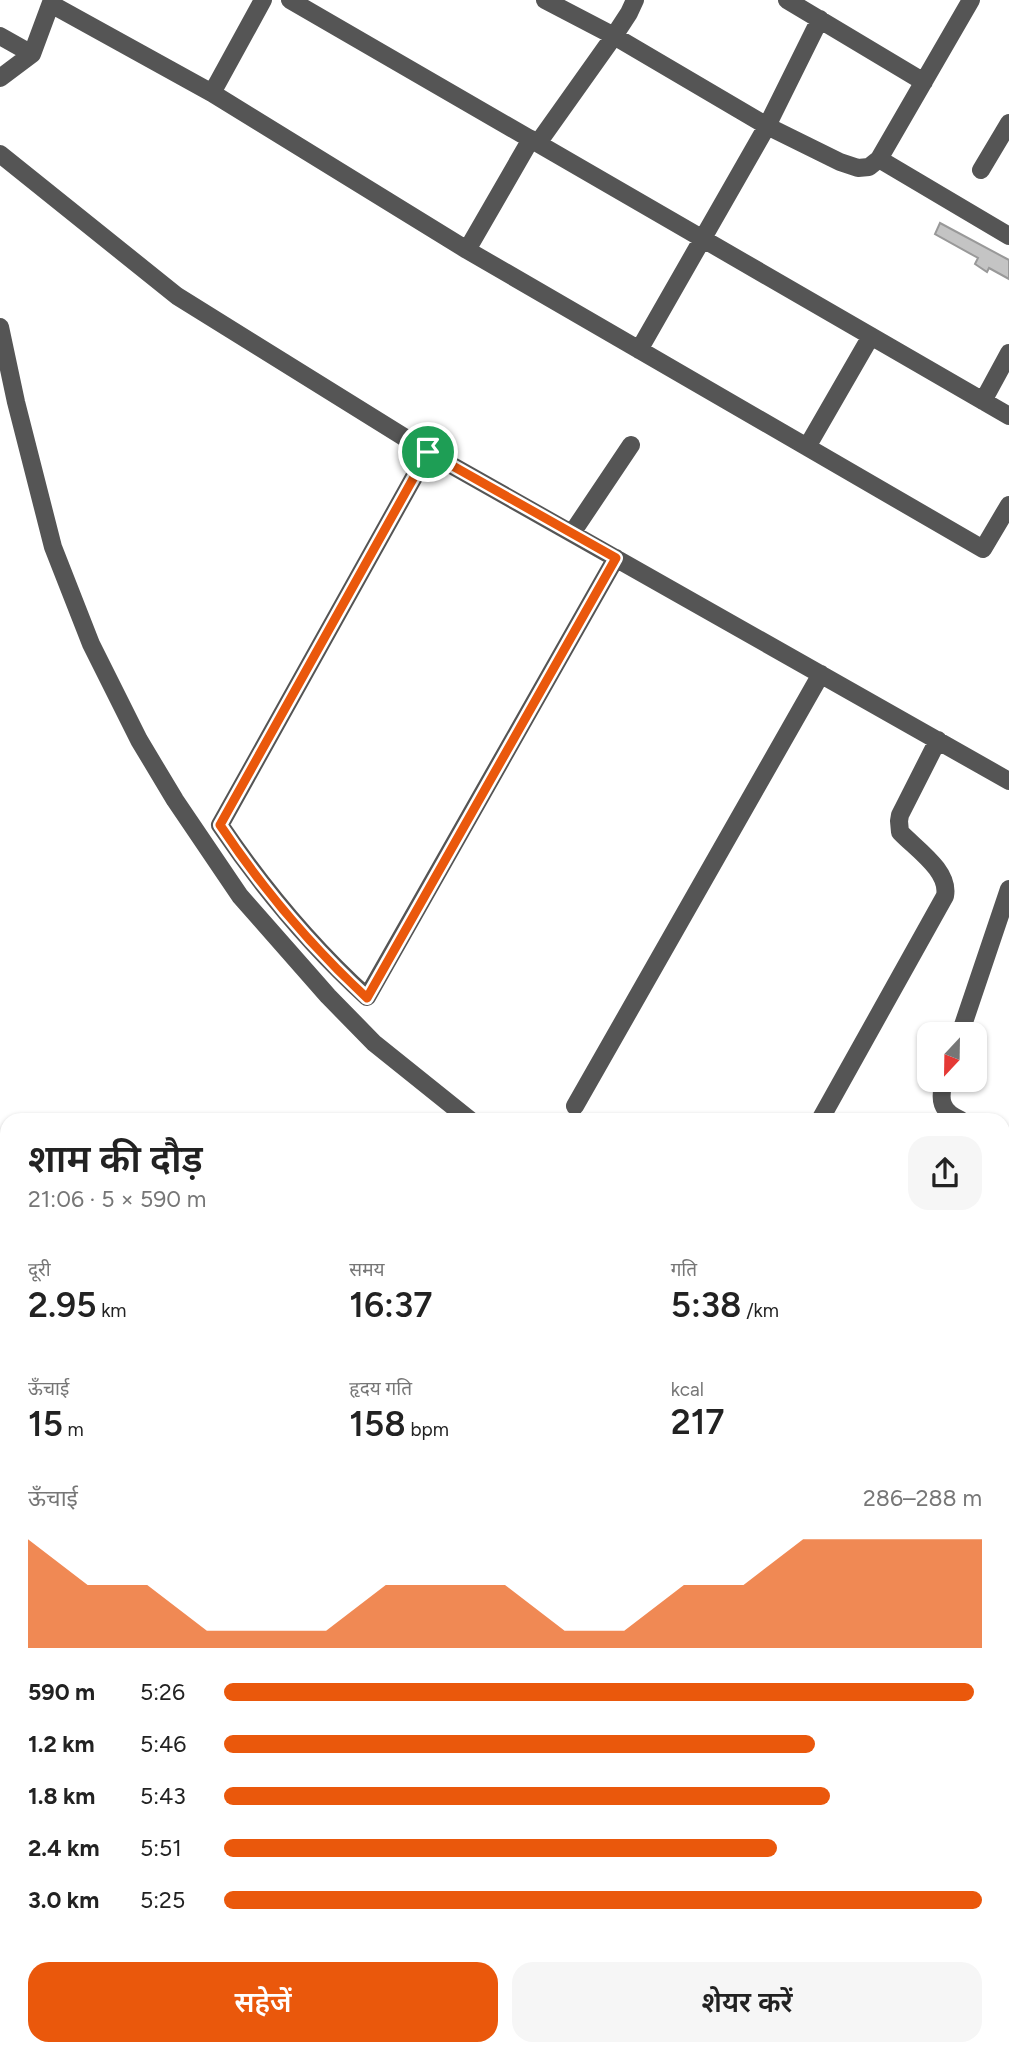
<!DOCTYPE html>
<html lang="hi">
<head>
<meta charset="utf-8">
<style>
	body { margin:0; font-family:Figtree,"Noto Sans Devanagari",sans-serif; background:#f6f6f6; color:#222; height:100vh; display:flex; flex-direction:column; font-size:26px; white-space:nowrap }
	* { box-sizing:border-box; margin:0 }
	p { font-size:23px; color:#767676 }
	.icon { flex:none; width:38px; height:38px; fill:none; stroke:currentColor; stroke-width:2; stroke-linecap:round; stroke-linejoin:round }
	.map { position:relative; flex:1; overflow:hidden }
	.panel { position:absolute; left:0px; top:1113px; width:1010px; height:943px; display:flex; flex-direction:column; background:#fff; border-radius:21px 21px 0 0; box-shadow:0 2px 5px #0004 }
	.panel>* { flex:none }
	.needle { width:46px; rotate:202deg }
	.fabs { position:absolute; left:917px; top:1022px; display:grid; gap:14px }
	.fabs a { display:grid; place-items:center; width:70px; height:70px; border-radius:14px; background:#fff; box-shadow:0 2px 5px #0004; font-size:35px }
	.pin { position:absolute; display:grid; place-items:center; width:60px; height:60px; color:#fff; margin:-30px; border:4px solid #fff; border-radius:50%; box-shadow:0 2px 7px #0007 }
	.round { display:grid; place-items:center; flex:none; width:74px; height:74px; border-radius:21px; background:#f6f6f6 }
	.overview { display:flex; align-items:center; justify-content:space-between; height:119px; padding:0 28px }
	h1 { font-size:38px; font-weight:600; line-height:52px }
	.figures { display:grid; grid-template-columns:repeat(3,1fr); gap:10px; height:119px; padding:7px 28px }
	.figures div { display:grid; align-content:center }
	.figures b { font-size:35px; font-weight:600 }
	.figures small { font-size:19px; font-weight:400 }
	.figures p { font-size:19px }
	.chart { height:196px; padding:14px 28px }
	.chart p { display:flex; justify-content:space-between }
	.chart svg { width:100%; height:126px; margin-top:7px; fill:#ea580c; opacity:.7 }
	.button { display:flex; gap:14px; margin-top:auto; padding:14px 28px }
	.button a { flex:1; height:80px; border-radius:21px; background:#ea580c; color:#fff; font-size:28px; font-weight:600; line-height:80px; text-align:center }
	.button a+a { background:#f6f6f6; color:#222 }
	ul { padding:0 28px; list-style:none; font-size:23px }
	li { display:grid; grid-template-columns:112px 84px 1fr; align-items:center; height:52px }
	li i { height:18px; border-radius:9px; background:#ea580c }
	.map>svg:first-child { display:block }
	.building { fill:#c4c4c4; stroke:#999; stroke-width:2 }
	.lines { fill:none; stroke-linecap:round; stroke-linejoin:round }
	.minor { stroke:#555; stroke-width:18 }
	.major { stroke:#000; stroke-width:18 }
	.route-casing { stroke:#fff; stroke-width:14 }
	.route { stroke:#ea580c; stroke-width:9 }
</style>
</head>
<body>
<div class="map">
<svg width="1009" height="2056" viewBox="0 0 1009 2056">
	<rect width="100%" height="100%" fill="#fff"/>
	<path class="building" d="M940 223 1009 260V279L989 268 987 272 975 264 978 258 935 234Z"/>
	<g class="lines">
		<path class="minor" d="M290 0 1009 416
			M545 0 614 36 629 13 635 0
			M787 0 924 82
			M51 4 212 93 467 250 983 549 1009 505
			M0 36 32 54 0 78
			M32 54 52 0
			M212 93 263 0
			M538 143 614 36 767 126 840 162 858 168 869 167 879 159 971 0
			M0 154 177 296 428 452 1009 781
			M879 159 1009 236
			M981 170 1009 123
			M467 250 531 139
			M0 327 16 402 53 547 91 644 139 740 175 800 240 896 328 996 374 1043 470 1120
			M639 350 767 126 820 19
			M983 401 1009 353
			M807 447 871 336
			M428 452 220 825C262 887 312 947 367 997L616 558
			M572 533 631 445
			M960 1034 1009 889
			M945 1080C938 1099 941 1112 961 1120
			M575 1106 821 674
			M820 1120 945 896C950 871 916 849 900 832L899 821 900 815 938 740
			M1003 1364 1009 1366
			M1003 1713 1009 1695
			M0 1801 7 1781
			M0 1877 7 1879
			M1003 1897 1009 1888
			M0 1985 7 1987
			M215 2049 236 2056
			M130 2056 131 2049
			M426 2056 428 2049
			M682 2056 695 2049
			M796 2056 799 2049"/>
		<path class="major" d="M0 1633 7 1635
			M0 1657 7 1659
			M1003 1974 1009 1976
			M1003 1995 1009 1997"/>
	</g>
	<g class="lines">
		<g class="route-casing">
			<path id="route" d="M428 452 616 558 367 998C312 947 262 888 220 825Z"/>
		</g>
		<use href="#route" class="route"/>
	</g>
</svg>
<div class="fabs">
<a><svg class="needle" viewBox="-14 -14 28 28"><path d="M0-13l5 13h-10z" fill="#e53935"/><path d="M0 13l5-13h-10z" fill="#767676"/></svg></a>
</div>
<div class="pin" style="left:428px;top:452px;background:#1e9e55"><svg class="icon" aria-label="arrive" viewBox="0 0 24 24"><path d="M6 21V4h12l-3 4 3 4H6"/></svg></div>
<section class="panel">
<div class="overview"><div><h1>शाम की दौड़</h1><p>21:06 · 5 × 590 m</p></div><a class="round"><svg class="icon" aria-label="share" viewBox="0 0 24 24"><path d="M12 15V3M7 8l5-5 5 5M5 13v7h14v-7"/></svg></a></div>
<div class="figures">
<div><p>दूरी</p><b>2.95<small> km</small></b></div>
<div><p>समय</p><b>16:37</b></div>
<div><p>गति</p><b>5:38<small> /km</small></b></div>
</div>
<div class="figures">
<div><p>ऊँचाई</p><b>15<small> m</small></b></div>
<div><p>हृदय गति</p><b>158<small> bpm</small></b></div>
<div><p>kcal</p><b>217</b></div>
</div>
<div class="chart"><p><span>ऊँचाई</span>286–288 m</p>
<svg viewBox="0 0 160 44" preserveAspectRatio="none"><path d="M0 44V6L10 22L20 22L30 38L40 38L50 38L60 22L70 22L80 22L90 38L100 38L110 22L120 22L130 6L140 6L150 6L160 6V44z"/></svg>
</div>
<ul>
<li><b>590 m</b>5:26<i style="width:99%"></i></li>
<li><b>1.2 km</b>5:46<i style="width:78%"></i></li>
<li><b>1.8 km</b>5:43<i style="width:80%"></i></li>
<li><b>2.4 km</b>5:51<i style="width:73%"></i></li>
<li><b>3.0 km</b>5:25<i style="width:100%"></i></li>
</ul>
<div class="button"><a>सहेजें</a><a>शेयर करें</a></div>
</section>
</div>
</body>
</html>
